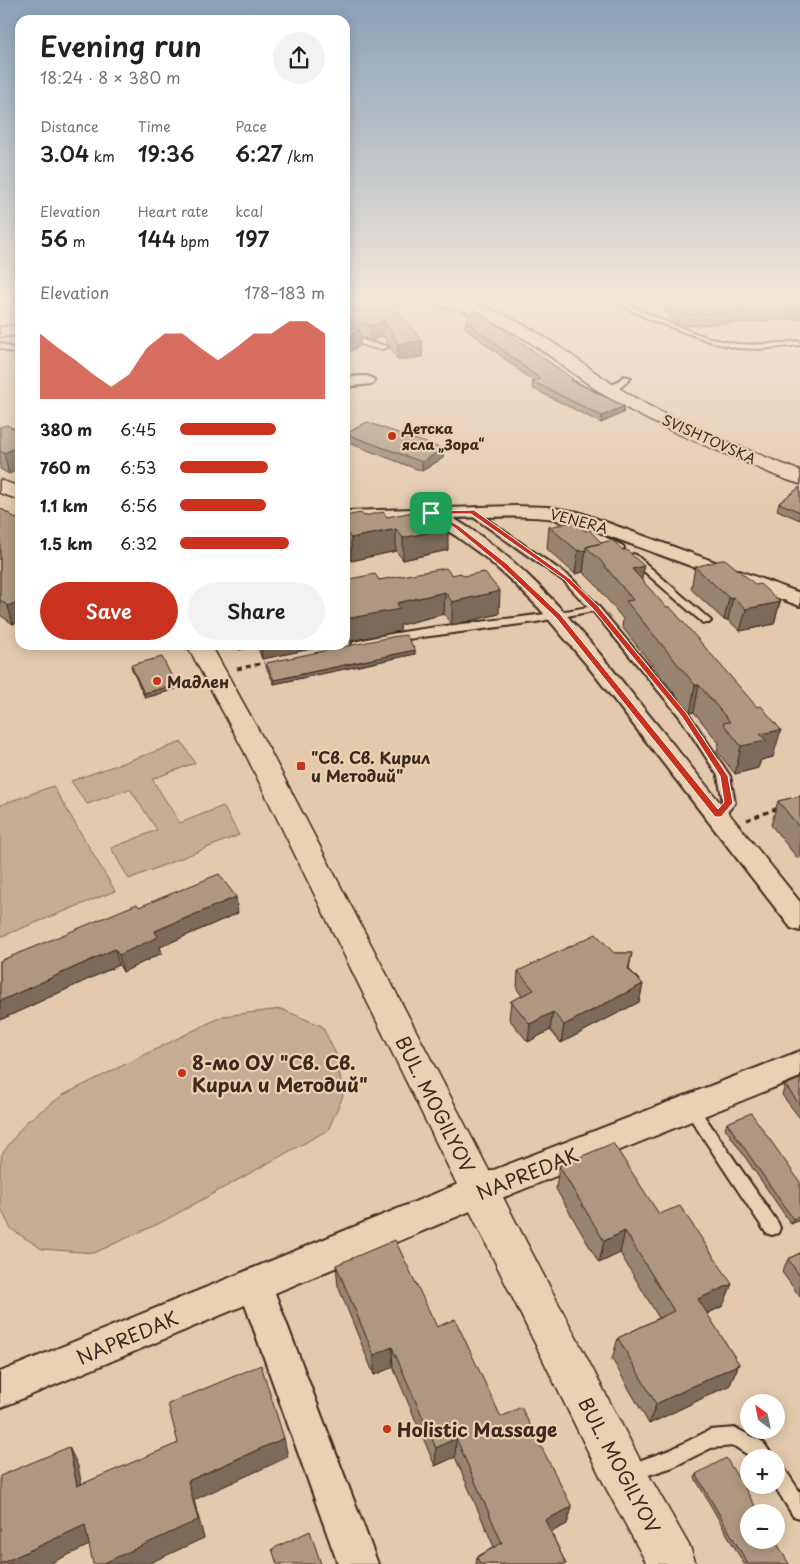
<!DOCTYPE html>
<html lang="en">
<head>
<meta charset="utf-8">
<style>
	body { margin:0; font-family:"Playpen Sans",sans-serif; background:#f2f2f2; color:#202124; height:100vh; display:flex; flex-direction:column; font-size:19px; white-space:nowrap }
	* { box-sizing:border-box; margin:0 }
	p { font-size:16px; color:#757577 }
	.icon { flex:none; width:28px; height:28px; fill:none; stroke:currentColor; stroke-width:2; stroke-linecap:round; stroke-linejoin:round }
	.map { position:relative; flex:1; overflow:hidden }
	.panel { position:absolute; left:15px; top:15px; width:335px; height:635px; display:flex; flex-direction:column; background:#fff; border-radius:15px; box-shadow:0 2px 12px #0003 }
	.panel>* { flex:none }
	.needle { width:32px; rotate:328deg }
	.controls { position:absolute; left:740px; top:1394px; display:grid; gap:10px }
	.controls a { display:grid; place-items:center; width:45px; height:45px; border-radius:50%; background:#fff; box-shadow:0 2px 12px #0003; font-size:25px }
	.pin { position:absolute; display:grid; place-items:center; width:42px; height:42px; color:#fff; margin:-21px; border-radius:10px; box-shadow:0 2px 8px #0006 }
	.round { display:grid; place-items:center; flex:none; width:52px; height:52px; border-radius:26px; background:#f2f2f2 }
	.head { display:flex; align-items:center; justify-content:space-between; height:85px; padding:0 25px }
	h1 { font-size:28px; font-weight:600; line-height:38px }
	.metrics { display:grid; grid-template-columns:repeat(3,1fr); gap:8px; height:85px; padding:5px 25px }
	.metrics div { display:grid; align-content:center }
	.metrics b { font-size:21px; font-weight:600 }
	.metrics small { font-size:14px; font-weight:400 }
	.metrics p { font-size:14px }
	.chart { height:140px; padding:10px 25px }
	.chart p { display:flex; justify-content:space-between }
	.chart svg { width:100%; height:90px; margin-top:5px; fill:#c8321e; opacity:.7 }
	.primary-button { display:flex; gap:10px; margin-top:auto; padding:10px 25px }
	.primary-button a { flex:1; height:58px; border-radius:30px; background:#c8321e; color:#fff; font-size:20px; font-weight:600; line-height:58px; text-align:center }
	.primary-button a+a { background:#f2f2f2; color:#202124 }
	ul { padding:0 25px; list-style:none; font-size:16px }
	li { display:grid; grid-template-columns:80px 60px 1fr; align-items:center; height:38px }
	li i { height:12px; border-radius:6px; background:#c8321e }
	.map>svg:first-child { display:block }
	.green { fill:#c5ac92; stroke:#806b58 }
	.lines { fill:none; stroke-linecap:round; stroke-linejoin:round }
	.service-casing { stroke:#3b2a1e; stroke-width:4 }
	.minor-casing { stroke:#3b2a1e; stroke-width:4 }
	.tertiary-casing { stroke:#3b2a1e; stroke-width:3 }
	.path { stroke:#3b2a1e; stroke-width:3; stroke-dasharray:5 4; stroke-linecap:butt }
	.service { fill:#ebd0b2; fill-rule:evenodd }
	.minor { fill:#ebd0b2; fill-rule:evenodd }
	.tertiary { fill:#ebd0b2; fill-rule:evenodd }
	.wall { fill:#97836e; stroke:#3b2a1e }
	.shaded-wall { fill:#7b6a5a; stroke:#3b2a1e }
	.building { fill:#b09880; stroke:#3b2a1e }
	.route { fill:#c8321e; stroke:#fff; fill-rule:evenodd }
	.poi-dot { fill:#c8321e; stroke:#ebd0b2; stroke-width:2 }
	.labels { text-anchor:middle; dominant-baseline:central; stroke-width:4.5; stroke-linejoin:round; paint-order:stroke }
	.far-poi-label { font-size:14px; font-weight:bold; fill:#3b2a1e; stroke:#ebd0b2; text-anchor:start }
	.far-street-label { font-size:14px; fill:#3b2a1e; stroke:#ebd0b2 }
	.poi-label { font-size:16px; font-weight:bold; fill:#3b2a1e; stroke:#ebd0b2; text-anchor:start }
	.near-poi-label { font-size:19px; font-weight:bold; fill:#3b2a1e; stroke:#ebd0b2; text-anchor:start }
	.near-street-label { font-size:19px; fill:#3b2a1e; stroke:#ebd0b2 }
</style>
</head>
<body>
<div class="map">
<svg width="800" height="1564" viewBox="0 0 800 1564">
	<rect width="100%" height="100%" fill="#e4c9ac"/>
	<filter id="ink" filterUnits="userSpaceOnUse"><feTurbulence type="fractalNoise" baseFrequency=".02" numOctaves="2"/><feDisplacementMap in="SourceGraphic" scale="10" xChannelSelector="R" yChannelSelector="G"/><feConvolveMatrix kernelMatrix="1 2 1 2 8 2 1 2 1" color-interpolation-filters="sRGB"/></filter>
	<g filter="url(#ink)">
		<path class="green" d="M182 742 195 763 152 779 180 823 223 806 239 835 129 879 111 848 157 830 130 789 87 804 71 781Z
			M53 786 115 891 0 937V805Z
			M281 1009 322 1026 337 1056 343 1096 328 1130 160 1223 94 1253 42 1249 11 1229 0 1207V1168L2 1154 26 1122 63 1095 223 1016Z"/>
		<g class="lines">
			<g class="service-casing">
				<path id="service" d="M603 297C622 297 639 311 657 318 682 328 711 341 738 344 759 346 779 343 800 341V345L760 349 737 348 715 343 651 320Z
					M345 334 372 343 387 346 388 347C378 353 356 342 345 338Z
					M0 343 20 351V356L0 348Z
					M624 376 631 378 614 393H608V389Z
					M472 509 570 577 598 606 688 713 730 776 735 803 722 818H714L712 815 723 802 718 776 680 717 593 611 536 622 354 646 352 644 354 642C430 623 511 622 588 607L564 581 469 514V510Z
					M554 512 623 546 624 548 620 551 617 550 551 517 550 515Z
					M633 554 636 555 709 619 711 621 709 623H703L630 559 629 557Z
					M691 1102 696 1104 778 1223 780 1228 778 1233 772 1235 766 1233 686 1112 684 1108 686 1104Z
					M735 1428 763 1442 774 1458H753L734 1446 711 1448 673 1467 630 1481 624 1478 621 1472 624 1466 670 1450 710 1430Z
					M776 1462 782 1465 800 1492V1518L793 1516 774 1485H776Z"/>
			</g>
			<g class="minor-casing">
				<path id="minor" d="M367 376 372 378 375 381 372 384 345 387V377Z
					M515 506 548 507 578 512 800 593V606L568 521C530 514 491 517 453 518 532 565 588 639 645 710 697 774 749 838 800 902V931L791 928 587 665 539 608 513 582 486 558 456 536 428 519 345 521V511Z
					M800 1051V1077L492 1202 275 1293 378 1564H338L245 1305 0 1408V1372L468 1180Z"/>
			</g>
			<g class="tertiary-casing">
				<path id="tertiary" d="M345 297C389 297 434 293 477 305 537 322 584 369 637 399 688 429 745 448 800 471V484C780 479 760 468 740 460 694 441 647 422 604 395 561 366 520 328 469 313 430 301 386 303 345 305Z
					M20 325V335L0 337V327Z
					M0 480 20 487V500L0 493Z
					M187 645H211L270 751 639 1458 690 1547 696 1564H647L607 1490 244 751Z"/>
			</g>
			<path class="path" d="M237 669 264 663
				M747 820 778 808"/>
			<use href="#service" class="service"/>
			<use href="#minor" class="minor"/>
			<use href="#tertiary" class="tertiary"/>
		</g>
		<path class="wall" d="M345 297 422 341V357L398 360 383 336 371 341 360 337V346L345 353Z
			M618 297H800V319L682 326 675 323 655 298 624 300Z
			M466 321 573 380 624 406 623 413 601 423 532 388 533 381 465 328Z
			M0 427 9 474 0 469Z
			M346 434 443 449V458L422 471 346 442Z
			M800 487V520L777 510 779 503Z
			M0 508 20 521V621L13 624 0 615Z
			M345 516H364L387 517 448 550 403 560 396 551 351 561 345 552Z
			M549 527 585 531 602 543 642 580 773 757 761 760 758 768 735 774 717 751 719 743 694 712 690 713 622 627 623 619 596 585 583 572 575 574 547 549Z
			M695 567 756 585 780 602 774 624 740 631 728 620H724L691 589Z
			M452 575 499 614 452 625 444 614 400 625V631L345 642V580H379Z
			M237 645H330L262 659 257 646 239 650Z
			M415 650V654L274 684 266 667V663Z
			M131 665 176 685V689L145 698 132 670Z
			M800 796V858L798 859 771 825 778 801Z
			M139 907 238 913 160 947 162 953 123 972 119 965 0 1020V961Z
			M614 953H632L629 969 643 984 639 1002 561 1043 550 1030 528 1042 509 1019 511 1001 522 996 517 989 518 971Z
			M800 1079V1117H799L782 1095 785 1085Z
			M727 1123 800 1220 791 1224 725 1128Z
			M559 1166 659 1214 723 1306 707 1314 739 1364 730 1385 649 1424 612 1359 618 1338 659 1318 620 1253 599 1263 556 1189Z
			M800 1253V1297L782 1272 788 1259Z
			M336 1265 437 1327 501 1417 572 1507 567 1524 551 1532 566 1564H476L477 1557 494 1547 455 1457 435 1466 393 1367 374 1375 338 1286Z
			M696 1474 789 1564H744L695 1478Z"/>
		<path class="shaded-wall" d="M383 320V336L371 341V326Z
			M360 330V346L345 353V337Z
			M422 341V357L398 360V344Z
			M624 406 623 413 601 423 602 416Z
			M20 446V469L9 474 4 453Z
			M443 449V458L422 471V462Z
			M448 528V550L403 560V538Z
			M396 529V551L351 561V538Z
			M586 550 583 572 575 574 578 551Z
			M644 566 640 592 628 595 632 569Z
			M500 591 499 614 452 625V602Z
			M445 592 444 614 400 625V631L345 642V619L397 603Z
			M733 597 728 620H724L729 598Z
			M20 601V621L13 624 8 606Z
			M780 602 774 624 740 631 746 609Z
			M239 645H256L257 646 239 650Z
			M261 645H330L262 659Z
			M415 650V654L274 684V680Z
			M176 685V689L145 698 144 693Z
			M695 685H699L694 712 690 713Z
			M781 730 773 757 761 760 758 768 735 774 741 746 760 734Z
			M236 897 238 913 160 947 162 953 123 972 119 955 155 931Z
			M115 949 119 965 0 1020V1001Z
			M643 984 639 1002 561 1043 564 1025Z
			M553 1012 550 1030 528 1042 530 1024Z
			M800 1216V1220L791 1224 793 1219Z
			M625 1231 620 1253 599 1263 604 1241Z
			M732 1284 723 1306 690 1321 698 1299Z
			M392 1347 393 1367 374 1375V1355Z
			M739 1364 730 1385 649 1424 656 1404Z
			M284 1438 288 1457 194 1500 204 1538 148 1564H102L188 1481Z
			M456 1438 455 1457 435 1466 436 1448Z
			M69 1447 78 1466 86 1505 77 1486Z
			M572 1507 567 1524 541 1537 545 1520Z
			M85 1525 94 1543 49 1564H0Z"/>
		<path class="building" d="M345 297H387L422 341 398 344 383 320 371 326 345 317Z
			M664 297H800V308L684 315 676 312Z
			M474 310 479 312 573 379 571 380 624 406 602 416 532 381 540 379 466 321Z
			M345 325 360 330 345 337Z
			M367 422 443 449 422 462 346 434Z
			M7 425 20 432V446L4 453 0 451V427Z
			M800 487V512L779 503Z
			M0 508 20 521V601L8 606 0 600Z
			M434 511 448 528 403 538 396 529 351 538 345 531V516L361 513 364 516 383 512 387 517 413 512 415 515Z
			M575 521 585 531 589 530 602 543 586 547V550L578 551 549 527Z
			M612 540 623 550H627L644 566 632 569 666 607H670L757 707 761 706 781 730 760 734 766 741 741 746 723 723 730 722 699 685H695L626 601 633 600 599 559 586 547Z
			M725 559 756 585 760 584 780 602 746 609 733 597 729 598 695 567Z
			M446 568 452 575 461 573 464 576 484 572 500 591 452 602 445 592 397 603 400 609 345 619V580L375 574 379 580Z
			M406 635 415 650 274 680 266 663 391 637Z
			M162 657 176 685 144 693 131 665Z
			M800 796V828L778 801Z
			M219 874 236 897 155 931 158 937 119 955 115 949 0 1001V961L137 904 139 907Z
			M596 934 614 953H632L628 969 643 984 564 1025 553 1012 530 1024 511 1001 534 990 518 971Z
			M800 1079V1105L785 1085Z
			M751 1113 800 1182V1216L793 1219 727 1123Z
			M613 1143 659 1214 680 1206 732 1284 698 1299 739 1364 656 1404 618 1338 674 1311 625 1231 604 1241 559 1166Z
			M395 1240 437 1327 455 1319 501 1417 521 1407 572 1507 545 1520 566 1564H480L477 1557 502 1543 456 1438 436 1448 392 1347 374 1355 336 1265Z
			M800 1253V1276L788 1259Z
			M261 1365 284 1438 188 1481 198 1520 102 1564H93L85 1525 0 1564V1476L69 1447 77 1486 178 1443 168 1404Z
			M726 1458 759 1512H749V1540H775L789 1564H748L696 1474Z
			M310 1531 321 1564H277L272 1549Z"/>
	</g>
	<linearGradient id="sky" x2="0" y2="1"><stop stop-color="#89a1b7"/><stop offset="0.58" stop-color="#f3e7da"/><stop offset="1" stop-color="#f3e7da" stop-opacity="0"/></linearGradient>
	<rect width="800" height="516" fill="url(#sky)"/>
	<path class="route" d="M474 510 569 578 598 606 687 714 728 776 733 803 721 817H715L556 618 501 566 455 528 428 513 431 511ZM439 514H471L565 580 593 609 682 717 720 776 724 802 718 809 561 615 506 563 459 526Z"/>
	<g class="poi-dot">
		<circle cx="392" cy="436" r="5"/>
		<circle cx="157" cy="681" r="5"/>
		<rect x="296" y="761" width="10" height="10" rx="2.5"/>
		<circle cx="182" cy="1073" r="5"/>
		<circle cx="387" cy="1429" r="5"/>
	</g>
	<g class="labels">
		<g class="far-poi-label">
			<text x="402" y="428">Детска<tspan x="402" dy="16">ясла „Зора“</tspan></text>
		</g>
		<g class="far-street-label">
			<text transform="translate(709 439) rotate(24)">SVISHTOVSKA</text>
			<text transform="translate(579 521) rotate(15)">VENERA</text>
		</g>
		<g class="poi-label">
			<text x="167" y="681">Мадлен</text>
			<text x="311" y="757">"Св. Св. Кирил<tspan x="311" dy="18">и Методий"</tspan></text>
		</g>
		<g class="near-poi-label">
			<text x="192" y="1062">8-мо ОУ "Св. Св.<tspan x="192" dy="22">Кирил и Методий"</tspan></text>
			<text x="397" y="1429">Holistic Massage</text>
		</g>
		<g class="near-street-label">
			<text transform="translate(436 1104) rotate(63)">BUL. MOGILYOV</text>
			<text transform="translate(527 1173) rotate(-22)">NAPREDAK</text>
			<text transform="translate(127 1337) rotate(-23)">NAPREDAK</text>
			<text transform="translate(620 1465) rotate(62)">BUL. MOGILYOV</text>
		</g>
	</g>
</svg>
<div class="controls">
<a><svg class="needle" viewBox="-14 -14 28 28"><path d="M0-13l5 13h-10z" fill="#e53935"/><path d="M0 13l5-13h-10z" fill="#757577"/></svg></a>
<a>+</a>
<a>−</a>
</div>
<div class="pin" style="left:431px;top:513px;background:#1e9e55"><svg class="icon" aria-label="arrive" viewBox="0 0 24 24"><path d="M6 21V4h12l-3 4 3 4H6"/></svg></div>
<section class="panel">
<div class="head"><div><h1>Evening run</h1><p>18:24 · 8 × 380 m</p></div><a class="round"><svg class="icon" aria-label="share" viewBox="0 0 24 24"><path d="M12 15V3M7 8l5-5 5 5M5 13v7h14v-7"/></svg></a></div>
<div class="metrics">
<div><p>Distance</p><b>3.04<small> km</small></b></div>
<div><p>Time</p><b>19:36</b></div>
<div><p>Pace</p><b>6:27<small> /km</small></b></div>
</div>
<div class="metrics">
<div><p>Elevation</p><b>56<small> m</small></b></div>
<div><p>Heart rate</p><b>144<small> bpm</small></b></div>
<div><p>kcal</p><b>197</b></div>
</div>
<div class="chart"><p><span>Elevation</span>178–183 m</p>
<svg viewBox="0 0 160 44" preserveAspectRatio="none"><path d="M0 44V12L10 19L20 25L30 32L40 38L50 32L60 19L70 12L80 12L90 19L100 25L110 19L120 12L130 12L140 6L150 6L160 12V44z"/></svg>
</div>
<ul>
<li><b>380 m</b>6:45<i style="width:66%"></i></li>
<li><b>760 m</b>6:53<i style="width:61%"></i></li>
<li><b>1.1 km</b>6:56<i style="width:59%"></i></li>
<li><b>1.5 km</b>6:32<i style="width:75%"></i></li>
</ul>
<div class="primary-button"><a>Save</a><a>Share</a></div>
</section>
</div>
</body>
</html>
